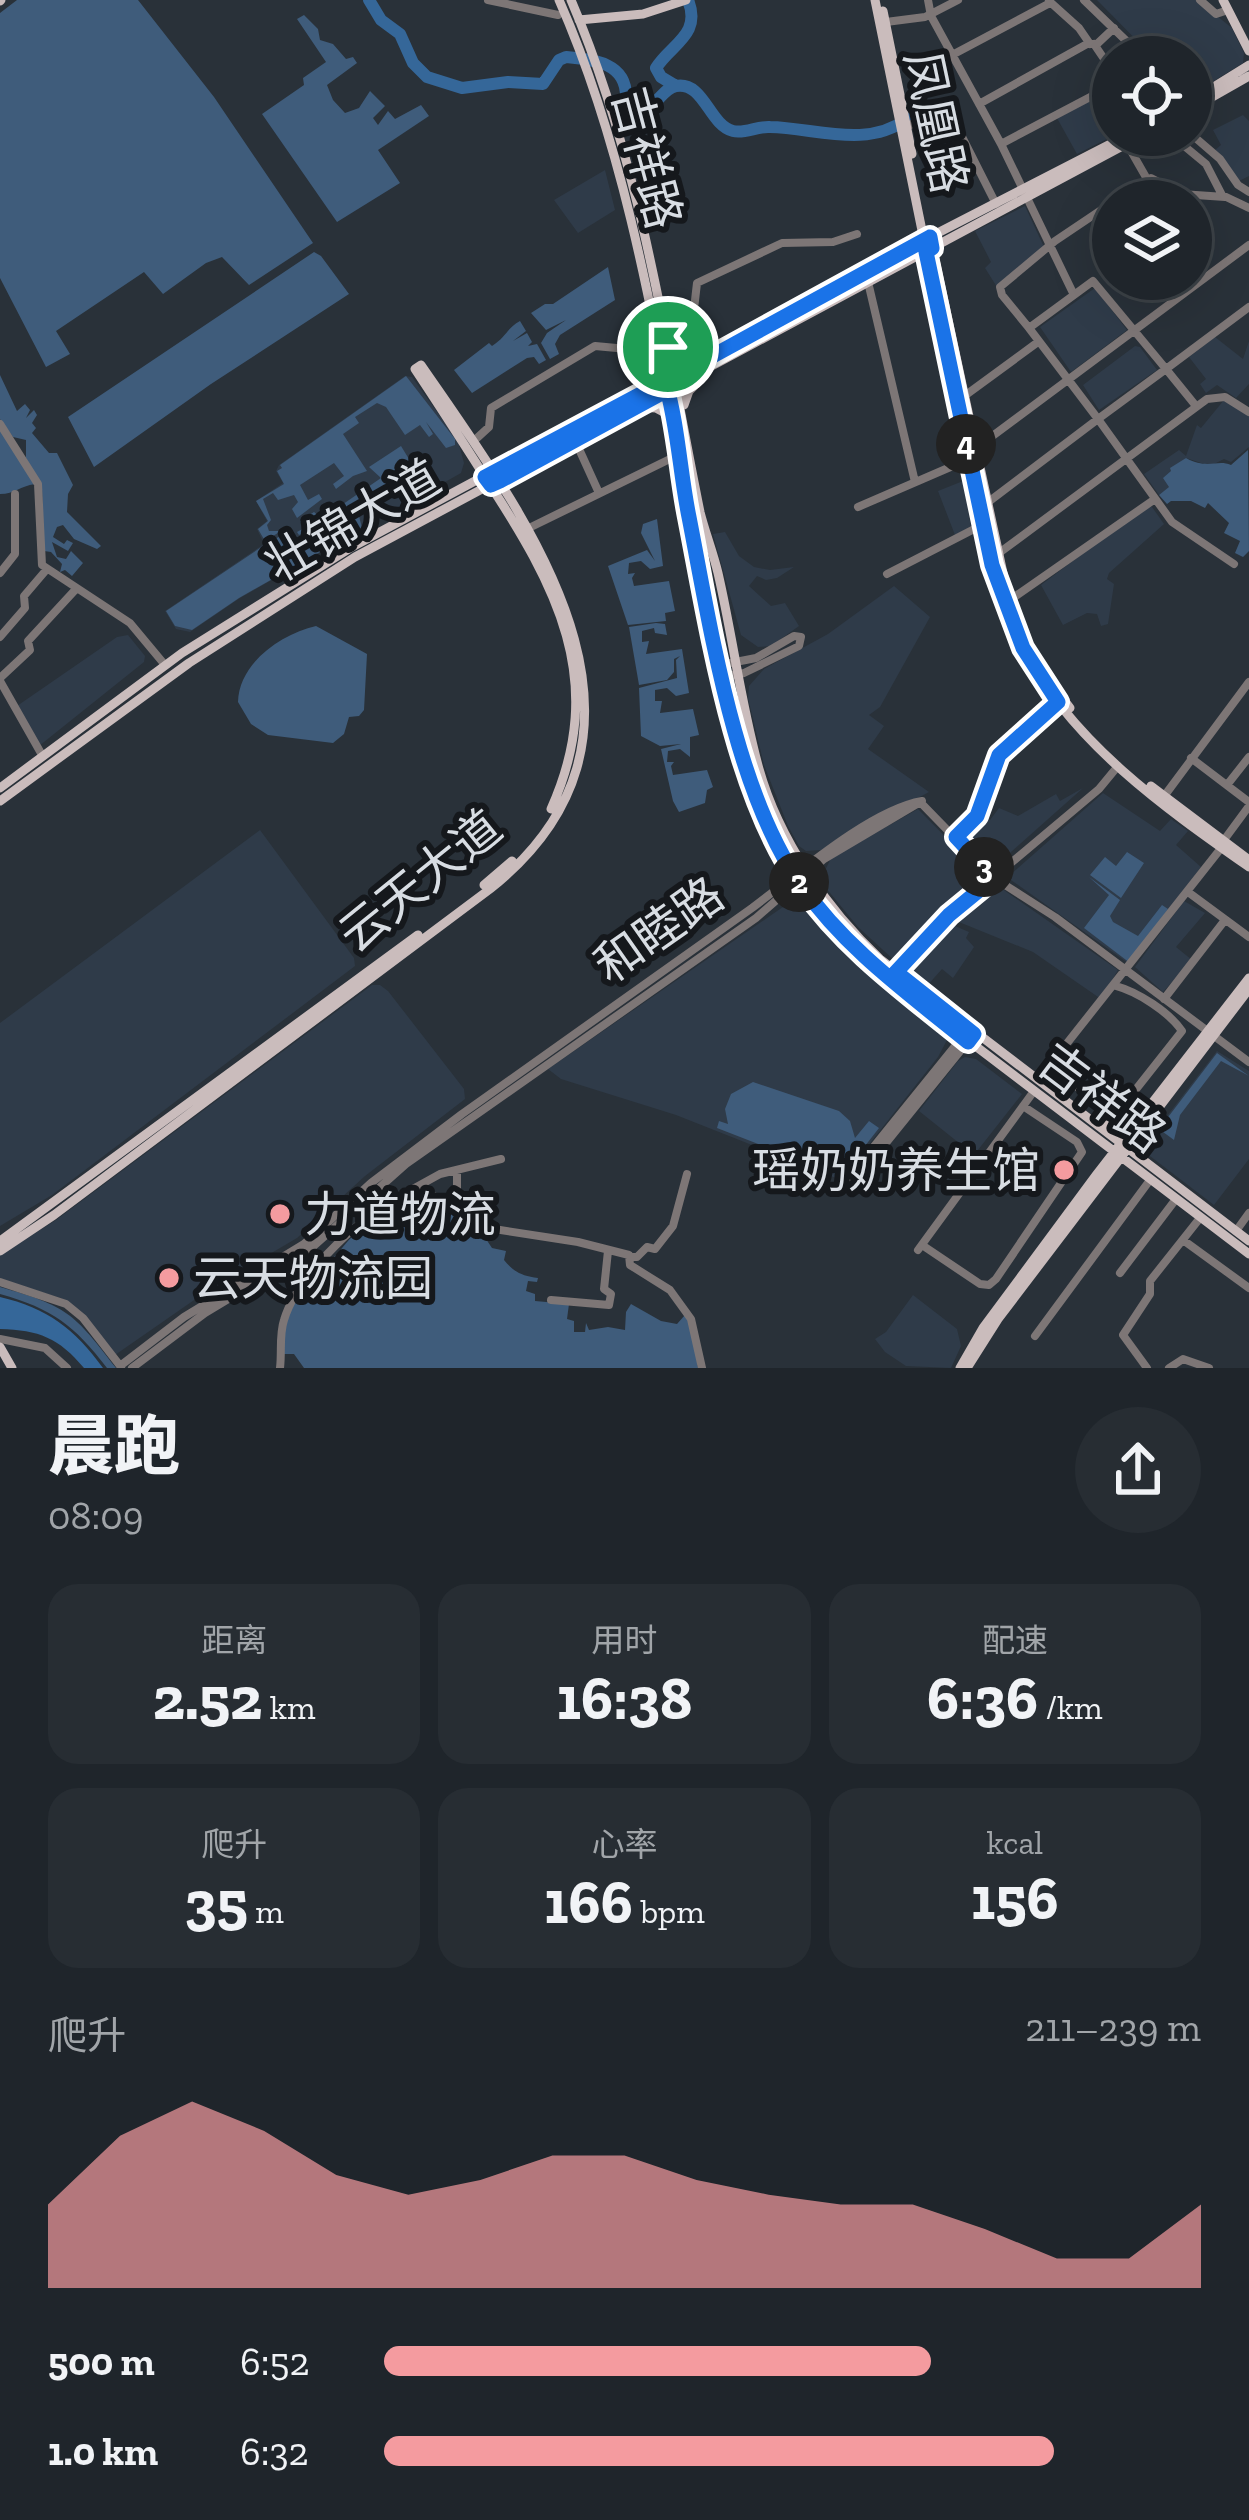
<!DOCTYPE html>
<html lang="zh">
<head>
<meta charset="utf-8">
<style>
	body { margin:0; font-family:"Zilla Slab","Noto Sans SC",serif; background:#272d33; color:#f1f3f6; height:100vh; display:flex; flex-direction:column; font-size:45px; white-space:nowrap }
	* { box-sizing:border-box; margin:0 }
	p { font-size:39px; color:#a1a5a9 }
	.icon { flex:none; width:66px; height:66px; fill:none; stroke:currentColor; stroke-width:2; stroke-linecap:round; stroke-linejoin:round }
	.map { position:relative; height:1368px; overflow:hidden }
	.sheet { display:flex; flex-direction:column; background:#1f252b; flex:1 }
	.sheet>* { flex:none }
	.fabs { position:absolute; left:1092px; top:36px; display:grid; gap:24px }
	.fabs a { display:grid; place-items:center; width:120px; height:120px; border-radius:50%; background:#1f252b; box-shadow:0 12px 48px #0002,0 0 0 3px #3c4247; font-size:60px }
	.pin { position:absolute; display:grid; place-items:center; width:102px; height:102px; color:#fff; margin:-51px; border:6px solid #fff; border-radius:50%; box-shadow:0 3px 12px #0007 }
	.km { position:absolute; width:60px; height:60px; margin:-30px; border-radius:50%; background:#222; color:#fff; font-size:33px; line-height:60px; text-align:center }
	.round { display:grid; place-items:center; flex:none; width:126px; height:126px; border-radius:63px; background:#272d33 }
	.overview { display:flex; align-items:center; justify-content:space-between; height:204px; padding:0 48px }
	h1 { font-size:66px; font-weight:800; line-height:90px }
	.stats { display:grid; grid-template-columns:repeat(3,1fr); gap:18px; height:204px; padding:12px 48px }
	.stats div { display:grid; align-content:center; border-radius:30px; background:#272d33; text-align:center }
	.stats b { font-size:60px; font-weight:800 }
	.stats small { font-size:33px; font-weight:400 }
	.stats p { font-size:33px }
	.chart { height:336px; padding:24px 48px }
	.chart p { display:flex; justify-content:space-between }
	.chart svg { width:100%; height:216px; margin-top:12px; fill:#f49b9f; opacity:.7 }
	ul { padding:0 48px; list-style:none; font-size:39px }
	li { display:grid; grid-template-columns:192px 144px 1fr; align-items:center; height:90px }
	li i { height:30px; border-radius:15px; background:#f49b9f }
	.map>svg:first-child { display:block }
	.built { fill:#2f3b49 }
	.green { fill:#3f5c7b }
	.water { fill:#356799 }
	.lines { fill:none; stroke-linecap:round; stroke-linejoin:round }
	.river { stroke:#356799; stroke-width:12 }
	.minor { stroke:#7d7676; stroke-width:8 }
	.major { stroke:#cabcbc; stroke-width:9 }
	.route-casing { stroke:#fff; stroke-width:24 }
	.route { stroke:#1a73e8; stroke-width:15 }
	.poi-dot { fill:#f49b9f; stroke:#15181c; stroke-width:4.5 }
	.labels { text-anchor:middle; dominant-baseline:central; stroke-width:12; stroke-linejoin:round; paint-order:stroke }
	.street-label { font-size:48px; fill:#d8dde3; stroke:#15181c }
	.poi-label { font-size:48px; fill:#d8dde3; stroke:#15181c; text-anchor:start }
</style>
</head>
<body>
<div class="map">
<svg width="1249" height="1368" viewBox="0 0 1249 1368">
	<rect width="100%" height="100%" fill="#293139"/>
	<path class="built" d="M1097 0H1197L1232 28 1244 53 1243 63 1191 95V57H1153Z
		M1113 88 1115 135 1077 154 1057 118Z
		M1243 115 1249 121V176L1239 181 1215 150 1221 145 1213 130Z
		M605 170 615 210 578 233 554 200Z
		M1025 206 1044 247 997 287 985 268 991 262 975 231Z
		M1095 288 1127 330 1071 372 1040 327Z
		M1215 337 1243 359 1249 341V384L1236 398 1217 385 1206 393 1200 384 1206 379 1189 357Z
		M1135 346 1140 347 1157 370 1099 410 1083 385Z
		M405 376 412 377 458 441 464 463 461 473 240 598 190 632 176 629 165 611 264 544 257 529 267 521 256 501 283 483 276 471 279 465Z
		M1224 400 1249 416V447L1231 462 1224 459 1210 466 1186 458 1172 471 1170 487 1159 495 1144 474 1179 450 1186 456 1197 425 1201 428Z
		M963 481 971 527 955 535 938 491Z
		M1152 507 1164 524 1109 573 1107 579 1114 584 1108 624 1101 626 1097 614 1087 613 1063 625 1041 585 1143 508Z
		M725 532 739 556 754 567 770 570 794 567 777 578 766 580 757 576 749 586 771 606 785 603 799 626 771 646 758 647 741 635 713 534Z
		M894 586 930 617 880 707 869 715 884 726 868 749 929 792 821 850 806 851 799 846 788 826 764 765 748 698 749 686 764 669 828 634Z
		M128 635 145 656 144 662 39 746 17 706 117 637Z
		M1083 788 994 867 964 837 982 816 990 820 999 808 1018 816 1056 794 1060 801Z
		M1103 793 1160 831 1171 819 1188 831 1176 845 1201 867 1128 963 1011 880 1010 875Z
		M918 809 984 876 895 961 858 927 826 888 822 877 831 858Z
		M260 830 354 958 355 966 52 1195 0 1226V1023Z
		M998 886 1118 970 1101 999 1033 952 959 922 958 918 993 887Z
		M793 900 802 904 843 949 942 1031 947 1040 938 1057 841 1180 676 1115 561 1079 548 1069Z
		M1184 901 1205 913 1176 947 1192 960 1163 992 1135 967Z
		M948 923 969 932 966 938 974 947 953 978 942 969 926 987 908 969Z
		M372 985H380L388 991 464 1089 465 1099 365 1176 297 1238 210 1289 115 1355 76 1308 61 1298 0 1280V1255L56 1220Z
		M1217 1051 1249 1071V1159L1214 1205 1146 1153 1144 1146Z
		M965 1057 976 1059 1022 1094 974 1155 919 1111 958 1061Z
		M913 1295 957 1329 961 1346 951 1368 906 1366 885 1352 875 1339 886 1332Z"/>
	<path class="green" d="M17 0H138L214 97 313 243 249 285 222 257 206 263 163 294 144 272 56 331 70 354 46 367 0 278V13Z
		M304 15 318 29 320 40 333 44 346 59 353 57 357 63 327 85 333 100 345 113 359 108 370 91 385 106 373 118 378 125 388 111 395 119 421 105 429 116 378 150 400 183 337 222 262 114 304 85 303 78 326 62 297 19Z
		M314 252 321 256 349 294 211 384 94 467 68 417Z
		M608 267 615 300 560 335 555 344 559 354 550 359 541 343 547 333 566 320 546 330 531 313 545 304H553Z
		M520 321 526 331 513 341 527 333 532 342 528 346 537 344 546 360 539 364 534 357 527 358 472 393 454 370 489 343 492 346C506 337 507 328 520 321Z
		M0 375 17 411 25 404 30 410 26 418 34 410 37 415 32 423 36 428 32 433 49 453H57L73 485 68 494 67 512 101 546 97 549 74 539 63 525 57 527 53 537 64 544 67 540 73 543 68 551 52 542 57 557 66 559 71 551 83 563 72 576 65 570 60 572 62 564 51 552 44 551 42 489 26 458V440L13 437 0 419Z
		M406 376 455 439V445L446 448 426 422 433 434 429 437 420 425 405 435 386 407 377 403 355 417 359 423 343 434 367 471 353 476 336 489 333 484 344 476 334 463 300 485 308 500 319 494 322 499 297 518 292 509 298 502 294 495 278 500 273 493 263 499 271 520 267 525 269 531H281L265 541 258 529 268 521 256 501 284 484 277 471 282 468 280 465Z
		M0 427 35 484C20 486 15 494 0 494Z
		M401 446 412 464 383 482H388L390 492 345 513 350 521 359 516 362 528 239 598 192 630 175 626 166 611 266 544 270 551 275 548 272 541 285 533 298 539 312 531 318 534 313 528 299 535 297 532 304 528 300 521 314 512 321 518 327 514 325 529V521L334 516 333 511 381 478 369 467Z
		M1248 450 1249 551 1243 557 1235 553 1240 541 1224 533 1229 523 1208 503 1205 508 1191 501H1171L1167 504 1159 495 1169 487 1163 478 1171 471 1170 468 1186 458C1208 470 1217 459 1231 465Z
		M657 519 663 566 650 569 641 561 629 563 628 574 635 573 632 578 634 586 669 581 675 611 665 613 666 621 628 625 608 566 647 550 655 561 641 533 643 524Z
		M656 623 665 624 667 635 655 633 654 628 642 631V642L649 641 646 654 682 649 689 693 676 696 667 688 655 690V701H662L660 713 693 709 699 735 690 737V757L680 749 668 751 667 762H674L671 766 673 775 707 770 713 787 707 790 705 803 679 812 673 801 661 749 681 744 660 746 641 736 639 688 677 678 676 660 680 656 674 659V672L667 680 639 685 629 627Z
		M316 626 367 654 364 710 359 716 349 717 344 734 333 743 268 735 251 724 238 702C239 663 281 634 316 626Z
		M1127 852 1144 863 1121 898 1090 875 1105 857 1116 866Z
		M1089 877 1120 900 1110 916 1113 922 1138 936 1162 905 1168 909 1130 963 1084 928 1109 895Z
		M1217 1053 1249 1076 1221 1061 1180 1115 1174 1140 1159 1129Z
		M753 1082 839 1111 850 1121 855 1138 869 1121 879 1128 840 1178 836 1177V1174L717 1128 719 1121 728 1124 725 1109 731 1094Z
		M444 1201 480 1230 492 1248 506 1251 504 1260C513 1271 521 1276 538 1278L537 1282 528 1281 526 1291 535 1294V1301L569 1304 567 1319 574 1321V1332H585L586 1323 589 1330 608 1327 625 1330 626 1312 631 1304 661 1321 677 1324 685 1315 692 1326 698 1368H304L294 1354H282C283 1309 303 1286 333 1258 343 1249 347 1238 360 1232 383 1220 418 1216 443 1217Z
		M0 1287C67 1306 74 1313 116 1368H107C74 1325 53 1309 0 1294Z"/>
	<path class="water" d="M0 1297C47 1308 75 1329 103 1368H84C59 1338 39 1330 0 1329Z"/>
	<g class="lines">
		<path class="river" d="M369 0 381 20 400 34 413 63 427 77 462 88 508 82 543 84 559 60 566 57C596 60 627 63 626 98L647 109C657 104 664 88 676 86 704 81 709 125 733 131 745 134 757 126 770 127 816 128 866 149 907 119
			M676 86 661 77 656 68C671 44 702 35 688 0"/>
		<path class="minor" d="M488 0 558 15
			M928 0 931 16 1001 144 1073 293
			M1084 0 1143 57
			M1200 0 1216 14 1228 10
			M1049 1 1079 28 1090 44
			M886 22 925 17 958 0
			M1094 44 1113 72
			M954 54 1050 3
			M979 104 1087 44H1097L1114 28
			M907 127 941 106 947 107 996 204
			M1191 134 1220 159 1238 185 1249 192
			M1171 135 1206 164 1222 195 1249 208
			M1001 144 1113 85
			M1127 144 1147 179
			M1114 201 1151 178 1181 194 1225 197
			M1093 281 1166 369 1098 419 1029 328Z
			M868 282 915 482
			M668 320 694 309 697 283 782 243 833 242 857 234
			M1029 328 1002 295 1000 287 1055 241 1113 202
			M963 397 1038 342
			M1196 406 1166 369 1249 307
			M0 424 38 484 42 565 130 623 165 665
			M477 438 489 427 491 408 595 346 649 351
			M579 449 599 493
			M975 449 1249 245
			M987 503 1098 419 1172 522 1234 564
			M858 507 969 459
			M531 527 674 457
			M999 553 1207 399 1225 397 1249 412
			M0 573 15 554V494
			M887 574 982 525
			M1010 600 1155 499
			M0 637 25 608 24 596 47 569
			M720 665 756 658 794 636 801 637 799 646 744 673 722 677
			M0 678 30 650 28 641 76 589
			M0 681 42 755
			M1191 758 1249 802
			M1227 785 1249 757
			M1165 795 1249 682
			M922 804 994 878 1055 917 1249 1062
			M956 837 977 816 999 755 1058 702
			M1224 840 1249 806
			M1188 892 1249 937
			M897 972 949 915 1099 789 1118 766
			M1164 999 1225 920
			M1048 1066 1106 1108 1113 1111 1122 1107 1182 1031C1169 1012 1138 992 1116 986
			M1038 1080 1222 847
			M846 1181 964 1035
			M852 1185 974 1034
			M411 1190 440 1174 501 1159
			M457 1207V1170
			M1236 1231 1249 1213
			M1183 1240 1249 1288
			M922 1245 980 1284 989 1285 996 1279 1082 1152 1077 1142 1023 1106
			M918 1250 1034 1091
			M629 1257H637L647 1247 655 1249 673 1226 687 1174
			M1120 1273 1176 1199
			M0 1282 66 1304 83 1318 121 1367
			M551 1300 609 1305 611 1294 604 1289 608 1251
			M1035 1336 1150 1180
			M0 1339 45 1348 67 1368
			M120 1366 184 1317 304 1244 371 1183 462 1114 752 908C795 876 870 810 922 801L824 859 756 918 406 1164 308 1251 205 1313 132 1368
			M280 1368C282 1352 279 1335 284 1320 298 1273 367 1210 411 1190L444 1199 462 1217 481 1227 578 1242 629 1255 630 1265 670 1290 691 1319 702 1368
			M1147 1368 1123 1335 1150 1294V1281L1200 1218
			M1169 1368 1183 1359 1209 1368"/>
		<path class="major" d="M559 0C644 192 667 420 712 625 732 713 747 803 798 881 823 919 858 949 890 981L1249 1254
			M571 0C641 163 665 339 700 512 705 532 713 552 718 573 733 638 741 705 759 769 779 840 827 909 880 959L1249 1241
			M875 0 982 525C993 566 1004 610 1023 648 1071 742 1165 808 1249 867
			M1223 0 1249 51
			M0 1 1 0
			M883 11 912 154
			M579 20 643 14 686 0
			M1191 101 1249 65
			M1191 109 1249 76
			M932 246 1006 587
			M669 348 684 357 703 359
			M415 369C439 405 462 441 485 477 556 586 609 680 551 809
			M634 395 652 367 656 353
			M684 405 689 391 705 375
			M641 407 656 408 671 416
			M1048 679 1070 708
			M1151 786 1249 860
			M0 788 182 653 352 547 924 240 1128 135
			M0 801 189 663 355 557 1143 135
			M484 885 512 861
			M1100 1124 1118 1127 1135 1121
			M0 1241 418 935
			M0 1251 54 1215 490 889C690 730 527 519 421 365L415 369
			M0 1347 12 1368
			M960 1368 983 1328 1097 1174 1249 978
			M967 1368 998 1319 1249 989"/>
	</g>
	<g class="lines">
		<g class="route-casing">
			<path id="route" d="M668 347 678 385 662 393 500 481 491 485 485 477 665 381C678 425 680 473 689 517 711 630 735 791 801 885 846 949 908 993 968 1042L974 1034 896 972 949 915 994 878 956 837 977 816 999 755 1058 702 1023 648 992 565 926 252 932 248 930 237 709 358 684 357 668 347"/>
		</g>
		<use href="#route" class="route"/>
	</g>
	<g class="poi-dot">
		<circle cx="1064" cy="1170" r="12"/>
		<circle cx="280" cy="1214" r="12"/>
		<circle cx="169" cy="1278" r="12"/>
	</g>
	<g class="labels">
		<g class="street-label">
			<text transform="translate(936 122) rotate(78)">凤凰路</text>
			<text transform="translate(647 158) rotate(75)">吉祥路</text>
			<text transform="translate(353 521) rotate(-30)">壮锦大道</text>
			<text transform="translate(420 881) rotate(-39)">云天大道</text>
			<text transform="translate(659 930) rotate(-35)">和睦路</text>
			<text transform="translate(1102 1098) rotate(37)">吉祥路</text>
		</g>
		<g class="poi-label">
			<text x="1040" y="1170" text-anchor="end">瑶奶奶养生馆</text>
			<text x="304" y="1214">力道物流</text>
			<text x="193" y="1278">云天物流园</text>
		</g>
	</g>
</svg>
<div class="fabs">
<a><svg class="icon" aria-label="locate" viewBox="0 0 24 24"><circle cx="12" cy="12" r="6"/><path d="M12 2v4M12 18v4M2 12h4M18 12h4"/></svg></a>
<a><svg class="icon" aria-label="layers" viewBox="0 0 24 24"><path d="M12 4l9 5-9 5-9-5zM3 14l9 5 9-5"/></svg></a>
</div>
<div class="pin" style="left:668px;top:347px;background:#1e9e55"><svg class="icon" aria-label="arrive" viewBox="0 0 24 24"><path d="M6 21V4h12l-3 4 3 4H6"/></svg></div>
<b class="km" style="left:799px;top:882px">2</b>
<b class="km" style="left:984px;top:867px">3</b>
<b class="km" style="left:966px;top:444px">4</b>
</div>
<section class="sheet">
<div class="overview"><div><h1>晨跑</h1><p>08:09</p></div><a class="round"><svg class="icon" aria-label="share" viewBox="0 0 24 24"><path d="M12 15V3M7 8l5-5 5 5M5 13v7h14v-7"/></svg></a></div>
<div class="stats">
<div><p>距离</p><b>2.52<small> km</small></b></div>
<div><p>用时</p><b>16:38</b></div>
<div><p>配速</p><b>6:36<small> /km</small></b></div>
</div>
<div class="stats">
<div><p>爬升</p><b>35<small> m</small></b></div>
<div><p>心率</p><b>166<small> bpm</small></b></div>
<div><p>kcal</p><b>156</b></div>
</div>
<div class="chart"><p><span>爬升</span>211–239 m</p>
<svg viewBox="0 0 160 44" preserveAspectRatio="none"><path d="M0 44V27L10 13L20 6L30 12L40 21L50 25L60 22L70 17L80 17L90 22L100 25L110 27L120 27L130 32L140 38L150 38L160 27V44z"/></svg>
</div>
<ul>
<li><b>500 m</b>6:52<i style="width:67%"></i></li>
<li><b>1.0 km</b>6:32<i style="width:82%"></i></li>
</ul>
</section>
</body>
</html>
